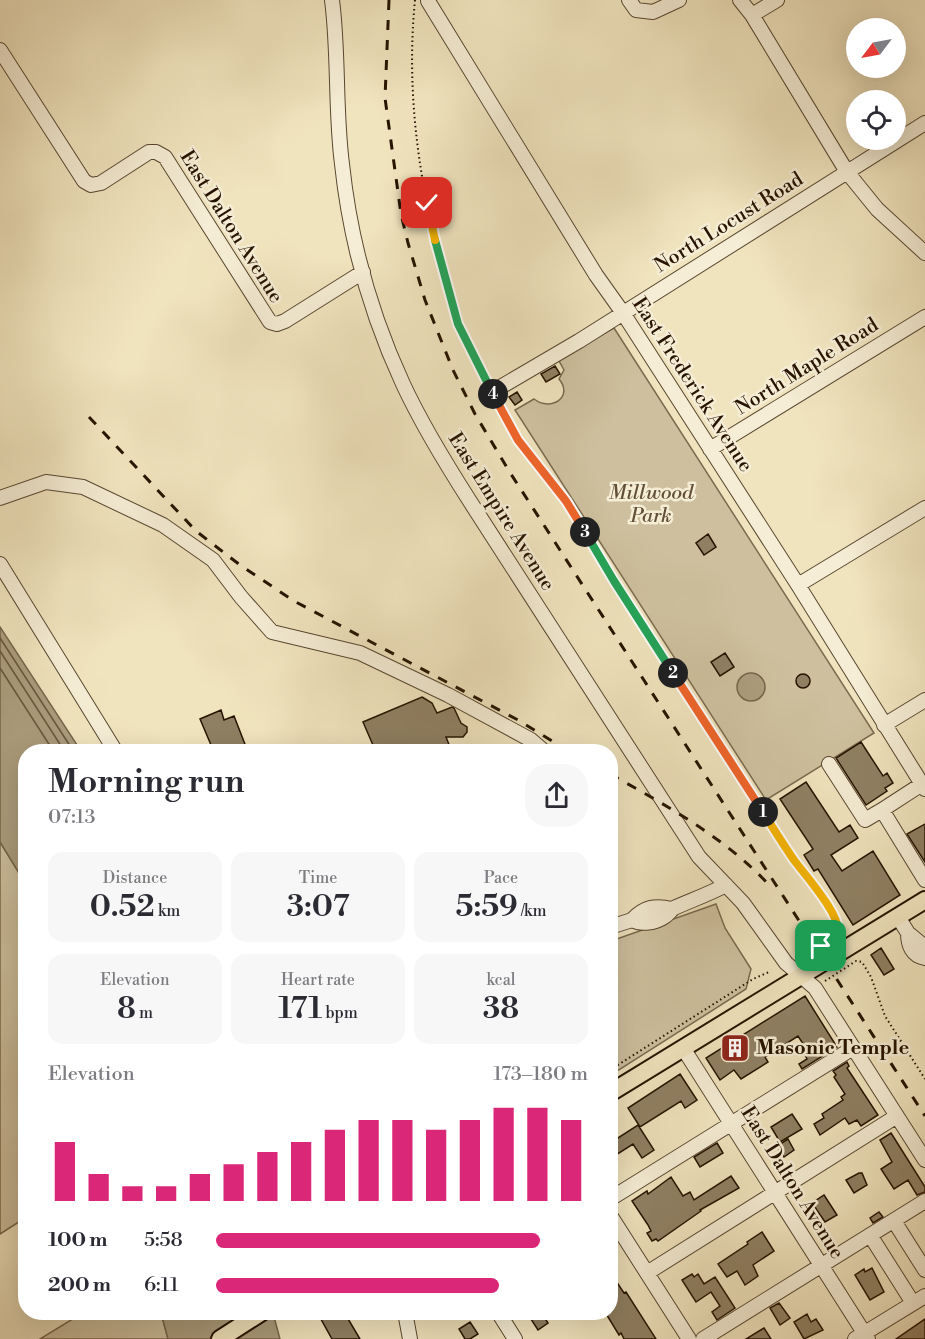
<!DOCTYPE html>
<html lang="en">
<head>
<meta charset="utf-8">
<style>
	body { margin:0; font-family:"Libre Bodoni",serif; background:#f7f7f7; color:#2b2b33; height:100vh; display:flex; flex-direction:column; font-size:22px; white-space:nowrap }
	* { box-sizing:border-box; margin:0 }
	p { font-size:20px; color:#7c7c81 }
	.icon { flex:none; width:33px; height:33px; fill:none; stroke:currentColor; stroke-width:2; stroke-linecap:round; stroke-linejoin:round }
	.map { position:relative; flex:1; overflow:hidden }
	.side { position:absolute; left:18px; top:744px; width:600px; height:576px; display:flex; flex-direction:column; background:#fff; border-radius:24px; box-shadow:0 6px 24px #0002 }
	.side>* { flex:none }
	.needle { width:39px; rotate:238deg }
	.controls { position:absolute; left:846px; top:18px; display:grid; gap:12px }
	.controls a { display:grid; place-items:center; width:60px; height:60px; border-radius:50%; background:#fff; box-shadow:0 6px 24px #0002; font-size:30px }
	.pin { position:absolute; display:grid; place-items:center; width:51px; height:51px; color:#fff; margin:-26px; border-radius:12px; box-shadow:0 3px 9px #0006 }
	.km { position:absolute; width:30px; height:30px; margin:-15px; border-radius:50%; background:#222; color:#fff; font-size:16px; line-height:30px; text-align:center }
	.round { display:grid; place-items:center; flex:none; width:63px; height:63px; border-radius:24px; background:#f7f7f7 }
	.overview { display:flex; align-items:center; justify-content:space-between; height:102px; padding:0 30px }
	h1 { font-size:33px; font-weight:600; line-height:45px }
	.stats { display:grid; grid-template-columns:repeat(3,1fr); gap:9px; height:102px; padding:6px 30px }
	.stats div { display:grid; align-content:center; border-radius:15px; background:#f7f7f7; text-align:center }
	.stats b { font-size:30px; font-weight:600 }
	.stats small { font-size:16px; font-weight:400 }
	.stats p { font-size:16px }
	.chart { height:168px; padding:12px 30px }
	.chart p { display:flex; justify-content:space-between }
	.chart svg { width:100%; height:108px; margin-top:6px; stroke:#db2777; stroke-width:6 }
	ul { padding:0 30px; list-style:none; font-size:20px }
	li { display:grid; grid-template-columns:96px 72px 1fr; align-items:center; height:45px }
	li i { height:15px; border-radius:8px; background:#db2777 }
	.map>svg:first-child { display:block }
	.green { fill:#cec09e; stroke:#7a6a4f; stroke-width:1.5 }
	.water { fill:#ab9d7d; stroke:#76664b; stroke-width:1.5 }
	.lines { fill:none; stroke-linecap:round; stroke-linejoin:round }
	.shore { stroke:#68583e; stroke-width:1.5 }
	.building { fill:#8f8063; stroke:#261300; stroke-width:1.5 }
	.minor-casing { stroke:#584730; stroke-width:16 }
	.major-casing { stroke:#261300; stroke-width:20 }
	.path { stroke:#261300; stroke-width:2; stroke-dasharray:1.5 3; stroke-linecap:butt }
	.minor { stroke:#f5edd5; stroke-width:14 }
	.major { stroke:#f0e4be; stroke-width:16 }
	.rail { stroke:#261300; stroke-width:3; stroke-dasharray:10 10; stroke-linecap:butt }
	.split-1-casing { stroke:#fff; stroke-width:12 }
	.split-2-casing { stroke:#fff; stroke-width:12 }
	.split-3-casing { stroke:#fff; stroke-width:12 }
	.split-4-casing { stroke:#fff; stroke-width:12 }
	.split-5-casing { stroke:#fff; stroke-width:12 }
	.split-6-casing { stroke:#fff; stroke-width:12 }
	.split-1 { stroke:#f5b400; stroke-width:8 }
	.split-2 { stroke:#f0652b; stroke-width:8 }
	.split-3 { stroke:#22a559; stroke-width:8 }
	.split-4 { stroke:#f0652b; stroke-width:8 }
	.split-5 { stroke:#22a559; stroke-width:8 }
	.split-6 { stroke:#f5b400; stroke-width:8 }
	.labels { text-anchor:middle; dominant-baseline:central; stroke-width:5; stroke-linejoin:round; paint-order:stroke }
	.street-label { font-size:20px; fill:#261300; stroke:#f5edd5 }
	.park-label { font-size:20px; font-style:italic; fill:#615037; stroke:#f5edd5 }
	.poi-label { font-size:20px; font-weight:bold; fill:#261300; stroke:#f5edd5; text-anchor:start }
</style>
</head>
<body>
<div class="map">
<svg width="925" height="1339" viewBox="0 0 925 1339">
	<rect width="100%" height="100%" fill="#f0e4be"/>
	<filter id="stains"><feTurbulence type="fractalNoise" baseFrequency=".00333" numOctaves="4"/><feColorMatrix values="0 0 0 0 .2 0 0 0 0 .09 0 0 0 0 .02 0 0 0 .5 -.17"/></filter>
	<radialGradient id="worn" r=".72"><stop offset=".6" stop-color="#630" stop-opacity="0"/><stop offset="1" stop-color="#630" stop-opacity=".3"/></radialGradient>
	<path class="green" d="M614 328 874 733 766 800 515 410 534 399C551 412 574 397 559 379L564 370 558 359Z
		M0 842 26 883 25 1218 0 1234Z
		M716 904 725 928 751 969 746 989 611 1075V941Z
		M84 1312 161 1313 168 1339H40Z"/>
	<path class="water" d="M0 627 81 751 26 752 25 883 0 842Z
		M737 687a14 14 0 1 1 28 0a14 14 0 1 1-28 0Z
		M161 1313H273L280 1339H168Z"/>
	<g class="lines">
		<path class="shore" d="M0 638 74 752
			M0 651 65 752
			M0 668 54 752"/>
	</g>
	<path class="building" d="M555 366 560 374 546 382 541 374Z
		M517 392 522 400 515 405 509 397Z
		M708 534 716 547 704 555 696 543Z
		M725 653 734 667 720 676 711 662Z
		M796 681a7 7 0 1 1 14 0a7 7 0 1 1-14 0Z
		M422 697 432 703 437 713 452 707 454 708 461 723 467 727V732L463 737H446L452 752H376L363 722Z
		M221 710 224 720 234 716 248 752H214L200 719Z
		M861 742 883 776 887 773 893 783 885 788 887 791 866 805 836 758Z
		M806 782 839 832 850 825 858 838 831 855 842 871 873 851 900 895 853 925 818 869 814 871 804 855 813 849 780 799Z
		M925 824V862L907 834Z
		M881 948 894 969 884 975 871 955Z
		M805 996 837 1047 802 1069 799 1064 807 1059 805 1055 809 1053 798 1036 765 1057 768 1062 741 1079 734 1070 720 1080 706 1058Z
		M847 1062 849 1066 847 1068 878 1115 861 1126 857 1120 849 1124 845 1118 820 1135 814 1124 824 1118 822 1114 843 1100 841 1097 845 1094 834 1077 836 1075 833 1071Z
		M680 1074 697 1100 685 1108 681 1101 640 1127 628 1108Z
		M792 1114 802 1129 780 1142 771 1127Z
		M638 1125 654 1150 642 1158 633 1144 616 1155 610 1143Z
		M891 1133 925 1187V1192L917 1195 908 1180 894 1189 881 1169 892 1162 880 1140Z
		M788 1139 794 1150 784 1157 777 1146Z
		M717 1143 723 1153 700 1167 694 1157Z
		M859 1173H862L867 1185 854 1193 846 1180Z
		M731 1176 739 1188 700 1210 701 1211 658 1241 656 1239 652 1241 647 1233 651 1231 648 1225 632 1201 647 1191 648 1194 671 1177 683 1196 690 1192 694 1200Z
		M824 1195 837 1215 825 1222 812 1203Z
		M879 1212 883 1217 873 1223 870 1218Z
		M762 1232 774 1251 753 1265 758 1276 745 1285 737 1271 727 1277 718 1264 748 1244 747 1242Z
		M872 1268 884 1292 870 1300 855 1275 864 1269 865 1272Z
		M610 1272 624 1293 626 1292 656 1339H624L621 1333 619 1335 605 1312H610Z
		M692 1274 694 1277 698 1274 704 1284 715 1277 735 1308 717 1320 712 1312 720 1306 711 1292 696 1302 682 1280Z
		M779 1303 790 1318 780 1325 770 1308Z
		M317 1312H344L360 1339H332Z
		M535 1312H541L548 1323 538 1330 529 1316Z
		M807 1314 811 1322 816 1319 823 1330 804 1339 794 1322Z
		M925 1319V1339H896Z
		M470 1322 478 1334 470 1339H465L459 1329Z
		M764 1328 771 1339H746Z"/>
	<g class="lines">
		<g class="minor-casing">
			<path id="minor" d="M332 0C339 54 335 110 342 164 350 239 371 315 403 384 422 425 446 464 471 503L699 857 743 903 786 963 815 988 925 1160
				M629 0 636 10 653 12 679 0
				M740 0 752 15 847 172 877 209 925 253
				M428 1 596 275 623 313 798 585 925 789
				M752 15 777 0
				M0 50 84 181 91 185 101 183 149 152H156L165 157 270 322 277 324 285 321 363 272
				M492 392 579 341 925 123
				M710 449 925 317
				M0 498 46 482 83 487 163 525 213 560 241 597 272 632 360 653 448 695 531 740 545 752
				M0 564 116 752
				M798 585 925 508
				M884 725 925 700
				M829 764 865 820 882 810
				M922 784 882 810 925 880
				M672 909C655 905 644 907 632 920 642 925 655 923 664 917 668 915 670 911 674 908 692 900 709 894 726 885
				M898 917 908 933 925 947
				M610 927 632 920
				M908 933C908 945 912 956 925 958
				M683 1048 868 1339
				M610 1199 853 1048
				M610 1215 689 1339
				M894 1221 925 1270
				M870 1235 913 1303
				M647 1273 897 1116
				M405 1312 410 1339
				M498 1312 515 1339
				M703 1339 925 1201
				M855 1339 925 1296"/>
		</g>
		<g class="major-casing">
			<path id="major" d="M610 1093 925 900
				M220 1339 262 1312"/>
		</g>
		<path class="path" d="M415 0C407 81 416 161 435 240 442 268 448 297 458 324 466 344 476 363 486 381
			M497 402 518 440 571 509 614 581 787 851 827 903 839 926V932L835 937 813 951 804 954 807 958
			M825 981 856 961 862 962 871 977 885 1016 925 1079
			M610 1070 753 979 769 972
			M419 1319 429 1312"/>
		<use href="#minor" class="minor"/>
		<use href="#major" class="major"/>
		<path class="rail" d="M389 0 385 98 401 214 408 243 425 300 453 370 475 414 509 471 925 1116
			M89 417 196 531 240 565 294 601 518 720 570 752
			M610 774C666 805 727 839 770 886"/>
	</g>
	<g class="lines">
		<g class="split-1-casing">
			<path id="split-1" d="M763 812C773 828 783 844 794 860 805 875 842 916 838 934L821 946"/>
		</g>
		<g class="split-2-casing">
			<path id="split-2" d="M673 673 763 812"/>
		</g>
		<g class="split-3-casing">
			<path id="split-3" d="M585 532 614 581 673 673"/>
		</g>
		<g class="split-4-casing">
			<path id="split-4" d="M493 394 518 440 566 501 585 532"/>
		</g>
		<g class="split-5-casing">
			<path id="split-5" d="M435 240 458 324 493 394"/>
		</g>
		<g class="split-6-casing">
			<path id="split-6" d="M427 203 435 240"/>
		</g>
		<use href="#split-1" class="split-1"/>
		<use href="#split-2" class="split-2"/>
		<use href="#split-3" class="split-3"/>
		<use href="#split-4" class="split-4"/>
		<use href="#split-5" class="split-5"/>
		<use href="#split-6" class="split-6"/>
	</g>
	<defs>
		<g id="building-square" transform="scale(1.5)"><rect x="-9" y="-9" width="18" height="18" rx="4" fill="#8f2418" stroke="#f5edd5"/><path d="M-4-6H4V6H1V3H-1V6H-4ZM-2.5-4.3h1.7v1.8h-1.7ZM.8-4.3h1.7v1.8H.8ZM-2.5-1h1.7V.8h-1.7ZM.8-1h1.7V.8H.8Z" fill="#fff"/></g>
	</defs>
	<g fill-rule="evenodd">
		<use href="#building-square" x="735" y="1048"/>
	</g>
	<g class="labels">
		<g class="street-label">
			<text transform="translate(729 223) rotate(-32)">North Locust Road</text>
			<text transform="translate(231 227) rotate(58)">East Dalton Avenue</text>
			<text transform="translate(807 367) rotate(-32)">North Maple Road</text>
			<text transform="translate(692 385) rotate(57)">East Frederick Avenue</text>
			<text transform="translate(501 512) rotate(58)">East Empire Avenue</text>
			<text transform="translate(792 1183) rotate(58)">East Dalton Avenue</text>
		</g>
		<g class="park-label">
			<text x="651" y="493">Millwood<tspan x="651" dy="23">Park</tspan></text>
		</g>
		<g class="poi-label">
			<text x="756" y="1048">Masonic Temple</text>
		</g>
	</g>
	<rect width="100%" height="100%" filter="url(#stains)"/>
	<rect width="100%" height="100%" fill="url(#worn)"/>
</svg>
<div class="controls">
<a><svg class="needle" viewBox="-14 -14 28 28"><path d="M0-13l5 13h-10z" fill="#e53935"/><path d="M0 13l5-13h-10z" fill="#7c7c81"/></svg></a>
<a><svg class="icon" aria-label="locate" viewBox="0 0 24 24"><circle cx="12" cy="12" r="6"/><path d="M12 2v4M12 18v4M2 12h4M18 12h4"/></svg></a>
</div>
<div class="pin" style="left:821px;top:946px;background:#1e9e55"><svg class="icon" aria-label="arrive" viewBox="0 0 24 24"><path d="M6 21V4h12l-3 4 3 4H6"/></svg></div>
<div class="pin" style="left:427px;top:203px;background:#d93025"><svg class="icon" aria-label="check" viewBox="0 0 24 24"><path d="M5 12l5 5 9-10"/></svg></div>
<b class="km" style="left:763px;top:812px">1</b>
<b class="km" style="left:673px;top:673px">2</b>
<b class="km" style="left:585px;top:532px">3</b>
<b class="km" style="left:493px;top:394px">4</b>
<section class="side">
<div class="overview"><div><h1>Morning run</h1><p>07:13</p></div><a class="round"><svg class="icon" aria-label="share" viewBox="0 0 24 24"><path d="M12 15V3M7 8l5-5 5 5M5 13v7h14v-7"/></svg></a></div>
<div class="stats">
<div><p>Distance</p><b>0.52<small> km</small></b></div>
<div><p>Time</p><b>3:07</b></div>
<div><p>Pace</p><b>5:59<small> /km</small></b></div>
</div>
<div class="stats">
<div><p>Elevation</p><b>8<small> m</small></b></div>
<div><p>Heart rate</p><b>171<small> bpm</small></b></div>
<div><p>kcal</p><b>38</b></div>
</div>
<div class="chart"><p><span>Elevation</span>173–180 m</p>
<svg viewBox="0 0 160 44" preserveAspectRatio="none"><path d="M5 44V20M15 44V33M25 44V38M35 44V38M45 44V33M55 44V29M65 44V24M75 44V20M85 44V15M95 44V11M105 44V11M115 44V15M125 44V11M135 44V6M145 44V6M155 44V11"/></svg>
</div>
<ul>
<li><b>100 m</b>5:58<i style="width:87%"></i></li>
<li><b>200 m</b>6:11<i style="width:76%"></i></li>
</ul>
</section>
</div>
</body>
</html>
